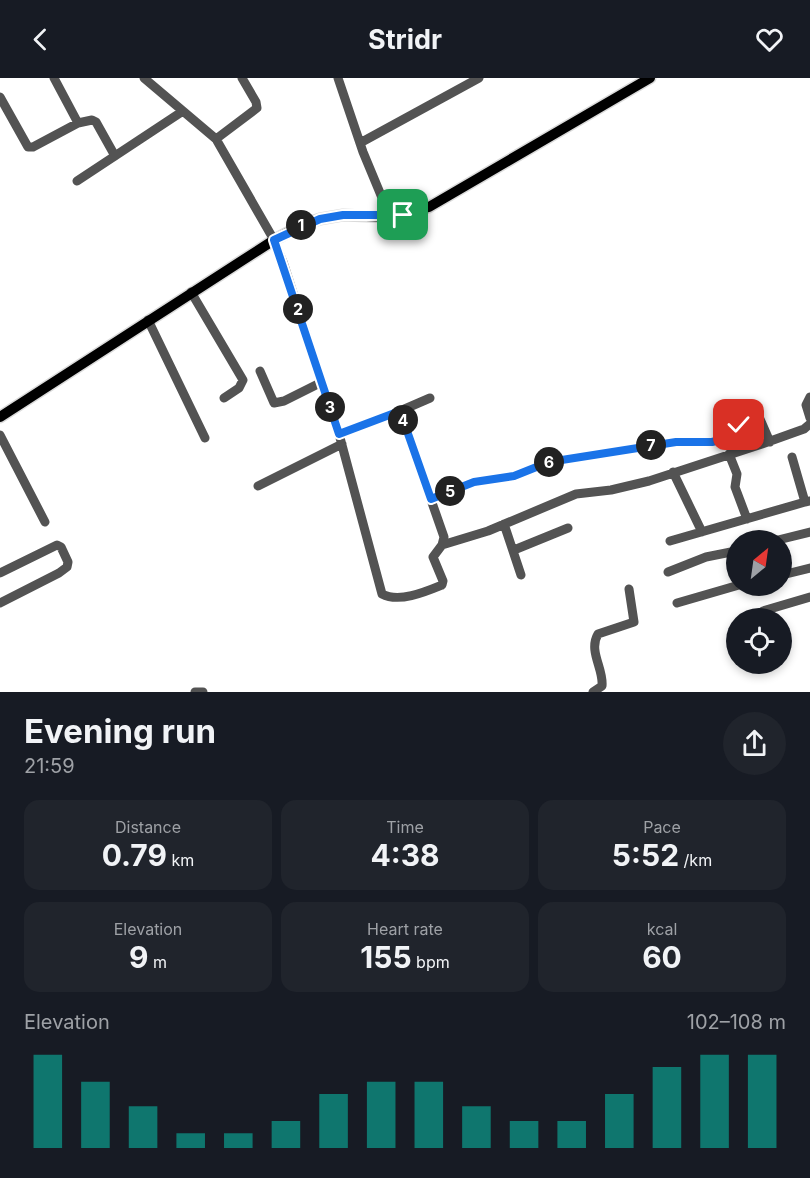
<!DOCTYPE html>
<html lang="en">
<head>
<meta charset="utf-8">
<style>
	body { margin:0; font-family:Inter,sans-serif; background:#20242c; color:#f1f3f6; height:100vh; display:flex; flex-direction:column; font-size:22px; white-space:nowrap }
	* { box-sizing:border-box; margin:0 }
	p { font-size:20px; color:#9ea1a6 }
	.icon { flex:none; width:33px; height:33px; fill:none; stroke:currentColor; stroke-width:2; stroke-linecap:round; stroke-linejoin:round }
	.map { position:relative; height:614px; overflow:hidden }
	.details { display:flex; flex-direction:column; background:#171b24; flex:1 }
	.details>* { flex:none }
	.needle { width:39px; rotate:29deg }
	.fabs { position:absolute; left:726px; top:452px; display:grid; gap:12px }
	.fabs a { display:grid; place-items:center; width:66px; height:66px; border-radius:50%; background:#171b24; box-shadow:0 3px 9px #0003; font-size:30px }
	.pin { position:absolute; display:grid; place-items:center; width:51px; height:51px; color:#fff; margin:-26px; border-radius:12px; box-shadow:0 3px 9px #0006 }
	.km { position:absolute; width:30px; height:30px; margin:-15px; border-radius:50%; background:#222; color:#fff; font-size:16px; line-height:30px; text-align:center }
	.round { display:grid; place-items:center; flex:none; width:63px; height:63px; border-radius:32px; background:#20242c }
	.overview { display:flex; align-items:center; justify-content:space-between; height:102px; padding:0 24px }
	h1 { font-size:33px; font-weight:700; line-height:45px }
	.metrics { display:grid; grid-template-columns:repeat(3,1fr); gap:9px; height:102px; padding:6px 24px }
	.metrics div { display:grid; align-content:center; border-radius:15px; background:#20242c; text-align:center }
	.metrics b { font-size:30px; font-weight:700 }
	.metrics small { font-size:16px; font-weight:400 }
	.metrics p { font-size:16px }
	.chart { height:168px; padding:12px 24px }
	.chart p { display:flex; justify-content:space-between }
	.chart svg { width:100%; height:108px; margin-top:6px; stroke:#0f766e; stroke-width:6 }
	header { display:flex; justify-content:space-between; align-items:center; height:78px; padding:0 24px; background:#171b24; font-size:27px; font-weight:700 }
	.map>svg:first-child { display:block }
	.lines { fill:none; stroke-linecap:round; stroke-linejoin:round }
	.major-casing { stroke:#dbdbdb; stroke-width:13 }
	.minor { stroke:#535353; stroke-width:9 }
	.major { stroke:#000; stroke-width:10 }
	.route-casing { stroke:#fff; stroke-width:12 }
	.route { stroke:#1a73e8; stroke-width:8 }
</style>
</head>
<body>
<header><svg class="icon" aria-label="back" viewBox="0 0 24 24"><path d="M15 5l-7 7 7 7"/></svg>Stridr<svg class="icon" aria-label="heart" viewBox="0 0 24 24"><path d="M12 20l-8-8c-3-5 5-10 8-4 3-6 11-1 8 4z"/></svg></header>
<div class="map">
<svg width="810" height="614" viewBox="0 0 810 614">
	<rect width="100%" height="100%" fill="#fff"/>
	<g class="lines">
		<g class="major-casing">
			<path id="major" d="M0 339 274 162 302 147 320 141 343 137 390 139 429 129 650 0"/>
		</g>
		<path class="minor" d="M54 0 78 45 92 42 96 44 115 78
			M144 0 216 61
			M242 0 256 24 257 30 216 61 274 162 283 184 339 356 382 516C399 525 425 514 442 507L443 503 433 479 442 467 444 459 400 333 339 356
			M338 0 363 74 390 139
			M0 19 28 69H33L78 45
			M360 65 479 0
			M77 103 183 33
			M191 214 243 302 239 310 224 320
			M148 242 205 360
			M260 293 274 325 284 323 322 304
			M810 319 806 327 810 340
			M400 333 430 320
			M0 357 45 444
			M729 376 737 396 735 409 747 441
			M792 379 805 424 810 423
			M673 394 702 454
			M258 408 342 366
			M431 421 474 404 514 398 549 384 676 364H712L720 362 745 342 760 341 770 364
			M504 446 521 497
			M778 462 810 454
			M670 463 805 424
			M442 467 488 453 576 416 611 412 649 403 762 366 804 351 810 346
			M514 472 568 450
			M668 494 706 479 736 473
			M0 495 57 467 61 469 68 484 67 489 59 495 0 525
			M782 497 810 490
			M677 525 739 507
			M763 533 810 519
			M195 614H203
			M593 614 602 608C604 591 588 573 598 556L634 544 629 511"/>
		<use href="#major" class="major"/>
	</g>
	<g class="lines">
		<g class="route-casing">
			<path id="route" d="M403 137H343L320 141 274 162 339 356 400 333 431 421 474 404 514 398 549 384 676 364H712L720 362 739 347"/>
		</g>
		<use href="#route" class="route"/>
	</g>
</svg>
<div class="fabs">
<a><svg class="needle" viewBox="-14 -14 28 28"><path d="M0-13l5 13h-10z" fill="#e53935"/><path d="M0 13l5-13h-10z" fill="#9ea1a6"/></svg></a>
<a><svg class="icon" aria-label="locate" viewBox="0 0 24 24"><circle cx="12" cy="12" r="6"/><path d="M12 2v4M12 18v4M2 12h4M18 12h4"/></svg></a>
</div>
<div class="pin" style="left:403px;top:137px;background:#1e9e55"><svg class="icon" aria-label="arrive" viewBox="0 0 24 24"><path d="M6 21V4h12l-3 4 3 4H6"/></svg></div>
<div class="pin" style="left:739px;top:347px;background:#d93025"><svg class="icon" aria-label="check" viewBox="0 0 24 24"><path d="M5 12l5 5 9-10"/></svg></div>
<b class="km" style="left:301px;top:147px">1</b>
<b class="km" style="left:298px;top:231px">2</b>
<b class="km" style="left:330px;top:329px">3</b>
<b class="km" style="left:403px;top:342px">4</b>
<b class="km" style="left:450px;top:413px">5</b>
<b class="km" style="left:549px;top:384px">6</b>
<b class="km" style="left:651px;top:367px">7</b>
</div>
<section class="details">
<div class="overview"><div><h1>Evening run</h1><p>21:59</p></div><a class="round"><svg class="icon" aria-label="share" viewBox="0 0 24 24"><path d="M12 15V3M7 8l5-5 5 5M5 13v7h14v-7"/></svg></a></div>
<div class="metrics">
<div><p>Distance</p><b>0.79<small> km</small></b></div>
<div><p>Time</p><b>4:38</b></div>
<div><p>Pace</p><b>5:52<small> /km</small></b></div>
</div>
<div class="metrics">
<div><p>Elevation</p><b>9<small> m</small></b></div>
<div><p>Heart rate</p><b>155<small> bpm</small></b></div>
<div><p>kcal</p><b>60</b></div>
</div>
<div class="chart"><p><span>Elevation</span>102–108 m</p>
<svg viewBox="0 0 160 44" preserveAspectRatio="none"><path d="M5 44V6M15 44V17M25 44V27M35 44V38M45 44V38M55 44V33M65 44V22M75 44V17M85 44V17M95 44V27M105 44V33M115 44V33M125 44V22M135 44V11M145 44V6M155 44V6"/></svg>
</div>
</section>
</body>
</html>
